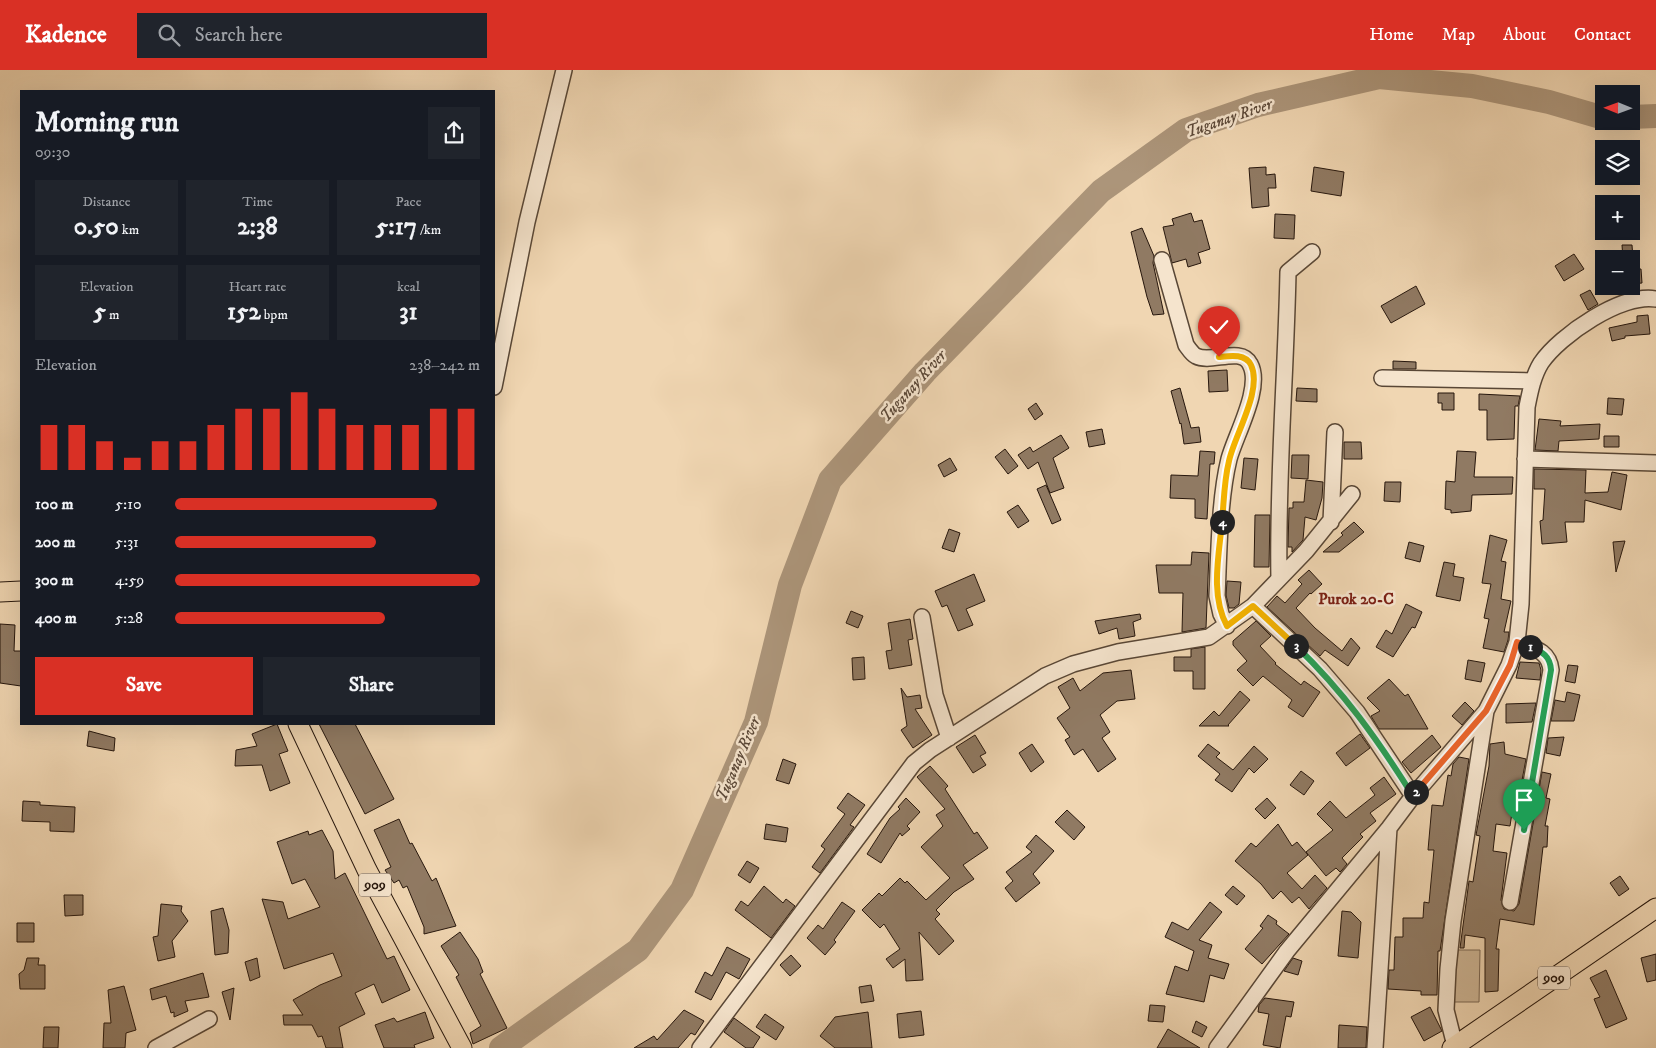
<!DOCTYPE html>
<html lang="en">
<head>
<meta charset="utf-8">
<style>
	body { margin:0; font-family:"IM FELL DW Pica",serif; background:#20242c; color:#f1f3f6; height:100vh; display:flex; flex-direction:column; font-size:19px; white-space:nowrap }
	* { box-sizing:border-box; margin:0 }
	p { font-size:16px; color:#9ea1a6 }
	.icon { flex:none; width:28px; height:28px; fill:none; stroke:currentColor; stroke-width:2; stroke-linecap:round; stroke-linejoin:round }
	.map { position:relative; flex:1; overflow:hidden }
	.drawer { position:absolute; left:20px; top:20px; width:475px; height:635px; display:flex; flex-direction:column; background:#171b24; border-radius:0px; box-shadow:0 5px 20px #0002 }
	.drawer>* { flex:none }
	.needle { width:32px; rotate:271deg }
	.buttons { position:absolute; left:1595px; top:15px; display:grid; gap:10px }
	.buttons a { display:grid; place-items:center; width:45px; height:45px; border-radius:0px; background:#171b24; box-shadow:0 5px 20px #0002; font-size:25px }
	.pin { position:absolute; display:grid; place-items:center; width:42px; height:42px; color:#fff; margin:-51px -21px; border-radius:50% 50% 50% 0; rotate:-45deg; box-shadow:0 0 5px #0007 }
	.pin .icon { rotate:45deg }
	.km { position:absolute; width:25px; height:25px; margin:-12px; border-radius:50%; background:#222; color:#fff; font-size:14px; line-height:25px; text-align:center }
	.round { display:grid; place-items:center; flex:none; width:52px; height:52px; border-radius:0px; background:#20242c }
	.summary { display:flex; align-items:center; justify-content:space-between; height:85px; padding:0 15px }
	h1 { font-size:28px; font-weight:700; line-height:38px }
	.stats { display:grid; grid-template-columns:repeat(3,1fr); gap:8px; height:85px; padding:5px 15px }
	.stats div { display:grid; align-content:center; border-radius:0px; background:#20242c; text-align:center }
	.stats b { font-size:25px; font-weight:700 }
	.stats small { font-size:14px; font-weight:400 }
	.stats p { font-size:14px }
	.chart { height:140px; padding:10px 15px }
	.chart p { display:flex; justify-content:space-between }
	.chart svg { width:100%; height:90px; margin-top:5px; stroke:#d93025; stroke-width:6 }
	.action { display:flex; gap:10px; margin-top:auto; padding:10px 15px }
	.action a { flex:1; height:58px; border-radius:0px; background:#d93025; color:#fff; font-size:20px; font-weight:700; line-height:58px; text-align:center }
	.action a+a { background:#20242c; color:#f1f3f6 }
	ul { padding:0 15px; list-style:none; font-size:16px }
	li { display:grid; grid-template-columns:80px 60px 1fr; align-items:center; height:38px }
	li i { height:12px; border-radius:6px; background:#d93025 }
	header { display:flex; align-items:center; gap:30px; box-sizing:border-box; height:70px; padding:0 25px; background:#d93025; color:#fff }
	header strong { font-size:24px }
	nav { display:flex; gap:28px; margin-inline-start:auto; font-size:18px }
	.search { width:350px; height:45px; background:#20242c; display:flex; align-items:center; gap:12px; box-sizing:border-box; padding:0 18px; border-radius:0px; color:#9ea1a6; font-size:19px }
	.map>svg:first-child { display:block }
	.green { fill:#ceb696; stroke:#7a6652 }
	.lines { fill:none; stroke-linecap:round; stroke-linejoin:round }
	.river { stroke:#ac957a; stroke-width:24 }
	.building { fill:#907a63; stroke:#27170d }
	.minor-casing { stroke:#594736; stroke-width:18 }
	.major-casing { stroke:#27170d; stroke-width:21 }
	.minor { stroke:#f5e4cd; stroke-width:15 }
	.major { stroke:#f0d6b2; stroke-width:19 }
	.split-1-casing { stroke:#fff; stroke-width:10 }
	.split-2-casing { stroke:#fff; stroke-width:10 }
	.split-3-casing { stroke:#fff; stroke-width:10 }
	.split-4-casing { stroke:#fff; stroke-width:10 }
	.split-5-casing { stroke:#fff; stroke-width:10 }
	.split-1 { stroke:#22a559; stroke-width:6 }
	.split-2 { stroke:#f0652b; stroke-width:6 }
	.split-3 { stroke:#22a559; stroke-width:6 }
	.split-4 { stroke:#f5b400; stroke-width:6 }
	.split-5 { stroke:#f5b400; stroke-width:6 }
	.labels { text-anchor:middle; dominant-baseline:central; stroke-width:5; stroke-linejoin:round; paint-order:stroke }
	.shield { fill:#f5e4cd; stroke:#655447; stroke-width:1 }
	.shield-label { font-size:14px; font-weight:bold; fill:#27170d }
	.water-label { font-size:16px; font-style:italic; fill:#5c4939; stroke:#f5e4cd }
	.neighbourhood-label { font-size:16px; font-weight:bold; fill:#7a1f14; stroke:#f5e4cd }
</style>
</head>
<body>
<header>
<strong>Kadence</strong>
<div class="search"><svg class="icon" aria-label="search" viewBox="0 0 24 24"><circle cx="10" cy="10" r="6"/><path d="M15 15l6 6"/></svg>Search here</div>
<nav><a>Home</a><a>Map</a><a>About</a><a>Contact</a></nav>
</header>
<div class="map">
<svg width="1656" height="978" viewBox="0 0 1656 978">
	<rect width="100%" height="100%" fill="#f0d6b2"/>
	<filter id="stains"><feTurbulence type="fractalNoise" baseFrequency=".004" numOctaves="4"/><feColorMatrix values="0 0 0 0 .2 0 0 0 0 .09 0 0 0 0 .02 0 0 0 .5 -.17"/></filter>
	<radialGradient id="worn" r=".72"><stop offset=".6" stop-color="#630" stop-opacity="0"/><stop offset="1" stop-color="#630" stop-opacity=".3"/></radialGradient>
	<path class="green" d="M1455 880H1480L1479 932H1453Z"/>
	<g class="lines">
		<path class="river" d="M1631 47 1656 46
			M501 978 638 880 682 820 756 652 790 515 830 410 925 302 1101 121 1186 60 1258 35 1379 7 1472 16 1549 32 1604 48"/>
	</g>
	<path class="building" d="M1266 97V105L1275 104 1276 118H1268L1269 136 1252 138 1249 98Z
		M1314 97 1344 102 1341 126 1311 121Z
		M1191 143 1194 152 1202 150 1210 179 1198 183 1201 193 1188 197 1186 189 1172 193 1163 157 1174 155 1172 149Z
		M1275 144 1295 145 1294 169 1274 168Z
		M1142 158 1154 186 1153 193 1164 244 1153 245 1147 227 1131 162Z
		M1622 175H1632L1633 189H1623Z
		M1574 184 1584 199 1564 211 1555 196Z
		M1631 199H1641L1642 213 1631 214Z
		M1416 216 1425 234 1391 253 1381 236Z
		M1590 220 1598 234 1588 240 1580 225Z
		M1648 245 1650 264 1625 266V268L1612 271 1609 258 1637 252V246Z
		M1393 291 1416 292V299H1393Z
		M1227 300 1228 321 1209 322 1208 301Z
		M1180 318 1191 358 1199 357 1201 372 1184 374 1181 353 1180 354 1171 321Z
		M1297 318 1317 319V332L1296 331Z
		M1438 323H1454V340H1442V333H1438Z
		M1479 324 1520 326 1518 336H1515L1514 369 1487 370V340H1479Z
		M1608 328 1624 329 1622 345 1607 344Z
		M1036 333 1043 344 1035 350 1028 339Z
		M1539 349 1561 351 1560 356 1600 354 1599 369 1559 371 1558 381 1535 380Z
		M1102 359 1105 374 1089 377 1086 362Z
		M1061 365 1069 378 1053 388 1064 418 1050 423 1038 392 1028 399 1018 385 1030 377 1033 382Z
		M1604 366H1619V377H1604Z
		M1344 372H1361L1362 389H1344Z
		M1005 379 1018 396 1008 404 995 387Z
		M1200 381 1215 382 1214 394H1210L1207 449 1195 448V429L1170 428 1171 405 1198 406Z
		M1457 381 1476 382 1474 407H1513L1512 424 1472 425 1471 441 1451 443V440L1445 439 1446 411 1455 412Z
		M1292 385H1309L1308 409 1291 408Z
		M950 388 957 400 944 407 938 395Z
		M1244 388 1258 389 1255 420 1241 418Z
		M1534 399 1586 400 1585 423 1608 422 1612 402 1627 405 1621 440 1585 430 1584 452H1565L1567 472 1542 474 1540 451 1543 450 1545 419H1534Z
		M1306 410 1323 412 1322 428 1316 450 1305 447 1303 470 1292 482V477H1288L1289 438H1293V432H1304Z
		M1385 412H1401L1400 432 1384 431Z
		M1046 415 1061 450 1052 454 1037 419Z
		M1018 435 1029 451 1018 458 1007 442Z
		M1255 445H1270L1269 497H1254Z
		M1354 452 1364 462 1339 482H1323L1343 465 1341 463Z
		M949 459 960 463 954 482 942 478Z
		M1490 465 1507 470 1501 491 1506 492 1501 529 1511 531 1504 562H1509L1508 570 1504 582 1483 578 1489 549 1484 548 1491 514 1482 513Z
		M1625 471 1616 502 1613 472Z
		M1409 472 1424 476 1420 492 1405 488Z
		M1192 482 1209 483 1206 558 1182 562 1183 523H1159L1156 495H1191Z
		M1444 492 1455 494 1453 506 1464 508 1460 531 1436 526Z
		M1309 500 1322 514 1311 524 1310 523 1296 538 1315 558 1342 581 1351 568 1360 578 1348 596 1325 580 1320 586 1267 537 1277 526 1285 533 1302 514 1298 510Z
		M974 504 985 531 966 539 973 555 958 561 947 535 942 537 935 521Z
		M1227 511 1241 512 1239 534 1234 538H1229L1226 525Z
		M1406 534 1422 542 1415 558 1412 557 1393 587 1376 577 1386 560 1392 564Z
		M851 541 863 546 858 558 846 553Z
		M1140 544 1141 549 1133 552 1135 566 1119 569 1117 558 1099 564 1095 551Z
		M910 549 913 569 908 570 912 595 889 599 886 581 892 580 888 553Z
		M1256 551 1271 566 1260 576 1276 593 1275 594 1301 615 1304 611 1320 622 1303 647 1288 637 1292 630 1263 606 1253 616 1237 600 1247 591 1233 575V571Z
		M0 554 15 555 14 581H21V616L0 613Z
		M1205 577V619H1193V601H1174V587H1191V579Z
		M864 587 865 609 853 610 852 588Z
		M1468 590 1485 593 1481 612 1465 609Z
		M1520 592 1539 593 1541 600 1540 610 1516 608Z
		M1568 595 1578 596 1575 613 1565 611Z
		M1131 600 1135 629 1117 631 1100 645 1110 662 1102 668 1116 689 1098 702 1083 679 1074 685 1065 670 1070 667 1057 648 1070 638 1058 617 1073 608 1080 621 1103 603Z
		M1389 609 1405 626 1408 624 1428 659H1379L1371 646 1380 641 1367 628Z
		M901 618 907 627 920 625 922 638 915 639 932 665 913 678 901 660 907 656Z
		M1240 621 1250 630 1228 655 1229 656H1199L1214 641 1219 646Z
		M1567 622 1580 625 1574 651H1551L1555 630 1565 632Z
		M1465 632 1474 641 1462 655 1452 646Z
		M1536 633 1532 652 1506 653V634Z
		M277 654 288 681 279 684 290 713 270 721 262 695 235 696 236 680 257 676 252 664Z
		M319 654H355L394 729 365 744Z
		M89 661 115 668 114 681 87 676Z
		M1360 664 1370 678 1346 696 1336 683Z
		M975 665 986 683 980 686 986 695 973 703 956 677Z
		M1432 665 1441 677 1411 703 1402 692Z
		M1564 667 1560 686 1546 683 1548 668Z
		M1504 672 1505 684 1526 689 1517 737 1513 736 1510 756 1496 754 1493 781 1507 783 1501 830 1504 839 1514 841 1519 834 1542 702 1551 704 1546 728 1550 729 1545 756H1548L1547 777H1543L1534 855 1500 849 1496 879H1499L1498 921 1485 922V868L1465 865 1464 878H1460L1469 811 1473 812 1480 766 1476 765 1489 696 1490 674Z
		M1032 674 1044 692 1031 702 1019 683Z
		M1208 674 1220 683 1216 687 1233 700 1254 676 1268 689 1254 703 1249 698 1232 722 1215 710 1220 704 1198 686Z
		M1459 687 1469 689 1440 881H1438L1437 925H1421V921L1388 919 1389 900H1394L1395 867H1403V848H1423L1424 832 1429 833 1434 780H1428L1432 735 1443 736 1448 705 1451 706 1453 694Z
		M783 689 796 694 789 714 776 710Z
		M930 696 948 716 945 719 974 764 977 762 988 778 963 795 974 809 954 822 936 840 940 844 935 849 954 871 939 885 919 862 923 910 906 911 905 889 893 898 886 889 900 879 884 854 880 858 862 840 879 823 882 826 900 808 905 813 907 811 926 830 950 808 921 777 943 756 936 745 945 739 917 707Z
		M1301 701 1314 711 1304 725 1290 715Z
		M1384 707 1396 724 1370 743 1376 751 1360 764 1363 767 1342 788 1347 794 1342 800 1340 802 1336 798 1326 806 1306 782 1333 760 1317 744 1330 731 1346 748 1375 725 1370 718Z
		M848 723 865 735 850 755 854 757 820 803 812 797 825 779 821 776 845 744 837 738Z
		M906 728 920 742 907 756 910 759 902 766 900 763 881 793 867 784 890 748 900 739 898 737Z
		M1267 728 1276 738 1265 749 1255 739Z
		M23 731 40 732V735L75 737 74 762 50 761V752L22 751Z
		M1067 740 1085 757 1074 770 1055 752Z
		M399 749 410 774 412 773 432 811 436 808 456 856 424 864V857L407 816 403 818 399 810 394 813 385 800 391 797 374 760Z
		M766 754 788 758 786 772 764 769Z
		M1278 754 1292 776 1297 772 1308 785 1287 803 1302 819 1315 805 1327 818 1309 839 1299 827 1292 833 1281 821 1273 829 1261 814 1235 791 1251 773 1256 777Z
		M322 760 333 781 335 809 345 803 387 889 394 886 410 920 382 933 374 914 355 923 365 944 339 957 343 978H326L322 966 318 967 312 955H284L283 945H303L293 930 320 915 342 906 333 883 284 899 262 829 283 832 288 849 320 837 305 809 292 814 277 772 308 761 309 765Z
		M1036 765 1054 781 1033 804 1040 813 1016 832 1005 818 1013 811 1006 802 1032 782 1026 777Z
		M747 791 759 798 750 813 738 805Z
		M1620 806 1629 819 1619 826 1610 813Z
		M764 816 783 833 786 829 795 836 771 868 735 840 741 831 748 836Z
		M1233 816 1245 826 1237 835 1225 825Z
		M64 825H83V845L65 846Z
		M842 832 855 841 834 870 836 872 825 885 807 868 818 855 823 859Z
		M1210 832 1222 842 1199 870 1212 875 1208 888 1229 894 1224 909 1210 905 1204 932 1166 924 1175 896 1188 901 1194 881 1165 867 1172 852 1188 860Z
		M161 834 182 836 181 841 188 851 172 871 175 887 158 891 153 867 158 866Z
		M223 838 229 860 228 883 215 885 211 841Z
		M1342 841 1351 842 1361 852 1358 888 1338 886Z
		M1268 845 1277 851 1276 854 1289 864 1262 894 1245 879 1263 858 1260 856Z
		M17 853H34V872H17Z
		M460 862 478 889 483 902 480 904 507 958 473 974 470 963 481 956 456 907 459 905 441 876Z
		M727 877 750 889 739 909 726 902 711 930 695 922 705 902 712 906Z
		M1656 884V910L1647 912 1641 888Z
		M791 885 801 896 790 906 780 895Z
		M27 888H39L38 895H45V919H20L19 904 24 900Z
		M257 888 260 907 250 911 245 892Z
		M1293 888 1302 891 1298 905 1284 901Z
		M1606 900 1627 949 1606 958 1594 929 1600 927 1590 908Z
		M203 903 209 927 185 931 188 941 174 947V942L171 943 166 926 152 930 150 919Z
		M871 915 874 931 861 933 859 917Z
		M124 916 136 960 126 963 125 978H103L104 953H111L108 920Z
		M234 918 230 950 222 922Z
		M1265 928 1294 932 1291 947 1286 946 1280 978 1263 975 1269 944 1258 942 1259 935Z
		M1150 935 1165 936 1163 952 1148 951Z
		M1430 937 1442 961 1424 971 1411 947Z
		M684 940 704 951 695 965 691 963 678 978H634L654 966 657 970Z
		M921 941 924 965 899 968 897 944Z
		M425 942 434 968 414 975 415 978H384L375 955 394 948 397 952Z
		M868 942 872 978H835L820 966 835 947Z
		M765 944 784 957 776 970 756 957Z
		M734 948 760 967 753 978H746L724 962Z
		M1196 951 1207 957 1202 967 1192 962Z
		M1339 955 1367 957 1366 978H1338Z
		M44 957H59L58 978H43Z
		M1168 959 1200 978H1157Z"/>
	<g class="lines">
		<g class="minor-casing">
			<path id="minor" d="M1162 190 1186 275C1189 279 1192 284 1196 286 1211 294 1241 276 1250 294 1263 317 1235 366 1229 389 1219 430 1219 484 1217 526L1221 544 1227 556
				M1382 308 1533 311
				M494 317 527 152 564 0
				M1525 389 1656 393
				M1331 452 1335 362
				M1279 509C1277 407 1286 304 1288 202L1312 182
				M1253 536 1306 481 1352 424
				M922 547 935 625 949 668
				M1510 832 1551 600C1549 580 1533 578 1517 572
				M1455 976 1446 940 1448 899 1453 851 1486 641
				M156 978 209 949
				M700 978 914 693 930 680 1045 606 1073 594 1118 582 1209 567 1253 536 1320 599 1357 642 1413 726
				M1217 978 1287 881 1389 758 1413 726 1486 641 1509 595 1517 572 1521 534 1527 337C1530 322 1533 306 1541 293 1560 265 1622 223 1656 229
				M1375 978 1389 758"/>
		</g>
		<g class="major-casing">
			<path id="major" d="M0 522 21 521
				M298 654 367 800 462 978
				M1452 978 1656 838"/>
		</g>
		<use href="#minor" class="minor"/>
		<use href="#major" class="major"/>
	</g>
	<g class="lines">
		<g class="split-1-casing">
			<path id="split-1" d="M1524 760 1551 600C1550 586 1543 582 1530 577"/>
		</g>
		<g class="split-2-casing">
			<path id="split-2" d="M1416 722 1486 641 1510 595 1517 572 1530 577"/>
		</g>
		<g class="split-3-casing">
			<path id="split-3" d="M1296 576C1343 621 1378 670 1413 726L1416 722"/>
		</g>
		<g class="split-4-casing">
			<path id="split-4" d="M1222 452C1219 485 1210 525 1227 556L1253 536 1296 576"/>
		</g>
		<g class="split-5-casing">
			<path id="split-5" d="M1219 287C1229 286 1245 283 1251 295 1263 320 1234 366 1229 391 1224 411 1224 431 1222 452"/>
		</g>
		<use href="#split-1" class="split-1"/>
		<use href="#split-2" class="split-2"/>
		<use href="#split-3" class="split-3"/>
		<use href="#split-4" class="split-4"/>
		<use href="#split-5" class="split-5"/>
	</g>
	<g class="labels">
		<g class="shield">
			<rect x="359" y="803.5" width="32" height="23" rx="4"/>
			<rect x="1538" y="896.5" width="32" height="23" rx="4"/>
		</g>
		<g class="shield-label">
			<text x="375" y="815">909</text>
			<text x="1554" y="908">909</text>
		</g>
		<g class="water-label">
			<text transform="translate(1229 48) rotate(-19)">Tuganay River</text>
			<text transform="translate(913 316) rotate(-48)">Tuganay River</text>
			<text transform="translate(738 689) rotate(-67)">Tuganay River</text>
		</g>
		<g class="neighbourhood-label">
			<text x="1356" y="529">Purok 20-C</text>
		</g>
	</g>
	<rect width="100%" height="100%" filter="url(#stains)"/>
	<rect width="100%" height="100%" fill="url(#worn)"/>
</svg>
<div class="buttons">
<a><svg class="needle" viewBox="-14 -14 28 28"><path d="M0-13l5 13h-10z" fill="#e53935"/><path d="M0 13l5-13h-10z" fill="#9ea1a6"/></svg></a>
<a><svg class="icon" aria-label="layers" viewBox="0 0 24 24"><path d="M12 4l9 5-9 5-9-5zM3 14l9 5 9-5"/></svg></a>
<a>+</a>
<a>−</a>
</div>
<div class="pin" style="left:1524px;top:760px;background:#1e9e55"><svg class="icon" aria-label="arrive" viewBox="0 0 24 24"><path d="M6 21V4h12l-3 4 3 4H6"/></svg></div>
<div class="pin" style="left:1219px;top:287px;background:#d93025"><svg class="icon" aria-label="check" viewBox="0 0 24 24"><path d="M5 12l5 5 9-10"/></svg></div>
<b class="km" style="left:1530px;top:577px">1</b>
<b class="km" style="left:1416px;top:722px">2</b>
<b class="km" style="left:1296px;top:576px">3</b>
<b class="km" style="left:1222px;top:452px">4</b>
<section class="drawer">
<div class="summary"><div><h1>Morning run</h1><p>09:30</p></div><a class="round"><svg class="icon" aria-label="share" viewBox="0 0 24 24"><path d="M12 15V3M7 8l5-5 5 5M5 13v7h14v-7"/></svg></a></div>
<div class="stats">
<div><p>Distance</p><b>0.50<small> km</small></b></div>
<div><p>Time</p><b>2:38</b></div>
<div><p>Pace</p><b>5:17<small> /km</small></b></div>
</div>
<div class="stats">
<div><p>Elevation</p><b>5<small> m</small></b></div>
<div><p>Heart rate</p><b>152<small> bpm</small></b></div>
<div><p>kcal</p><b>31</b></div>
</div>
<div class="chart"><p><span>Elevation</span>238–242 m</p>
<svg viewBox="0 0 160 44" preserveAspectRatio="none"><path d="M5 44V22M15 44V22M25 44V30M35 44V38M45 44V30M55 44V30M65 44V22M75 44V14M85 44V14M95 44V6M105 44V14M115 44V22M125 44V22M135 44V22M145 44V14M155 44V14"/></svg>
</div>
<ul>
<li><b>100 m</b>5:10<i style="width:86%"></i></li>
<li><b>200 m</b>5:31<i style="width:66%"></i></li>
<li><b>300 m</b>4:59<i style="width:100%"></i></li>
<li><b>400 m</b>5:28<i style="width:69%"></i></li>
</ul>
<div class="action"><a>Save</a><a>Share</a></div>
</section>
</div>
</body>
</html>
